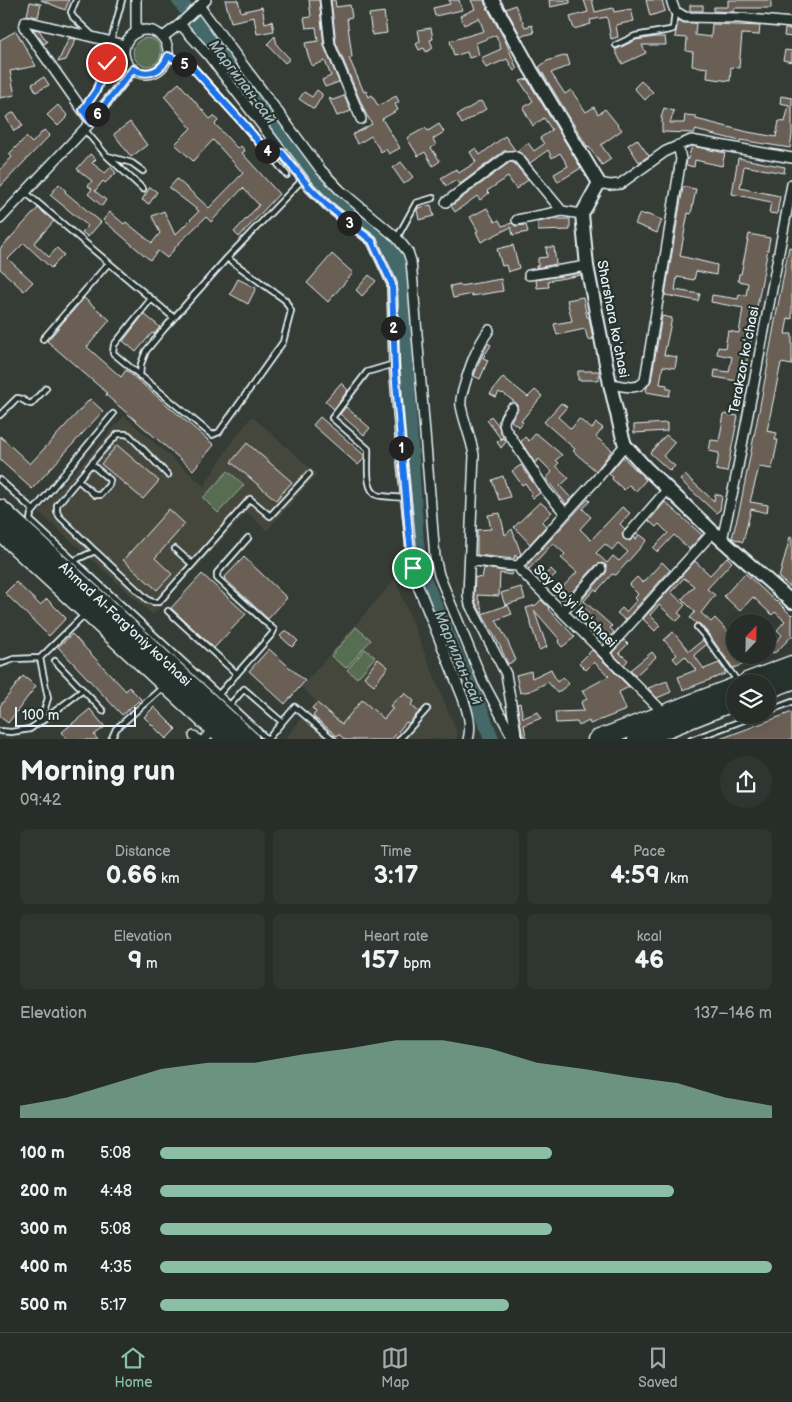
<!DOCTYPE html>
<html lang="en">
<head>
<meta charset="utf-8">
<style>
	body { margin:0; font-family:"Balsamiq Sans",sans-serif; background:#2f3530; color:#f1f3f6; height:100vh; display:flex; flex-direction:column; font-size:19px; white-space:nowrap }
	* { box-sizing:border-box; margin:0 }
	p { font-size:16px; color:#a4a8a8 }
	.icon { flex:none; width:28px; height:28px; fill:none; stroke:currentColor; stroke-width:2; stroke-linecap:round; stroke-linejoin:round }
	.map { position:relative; height:739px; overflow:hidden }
	.drawer { display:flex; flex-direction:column; background:#272d28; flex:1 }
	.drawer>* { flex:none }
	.needle { width:32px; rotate:22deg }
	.buttons { position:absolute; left:726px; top:614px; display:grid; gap:10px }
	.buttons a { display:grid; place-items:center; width:50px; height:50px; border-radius:50%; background:#272d28; box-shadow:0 2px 12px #0003,0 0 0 1px #434945; font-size:25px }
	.scale { position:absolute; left:15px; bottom:12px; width:121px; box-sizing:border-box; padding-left:5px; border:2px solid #e8f1f8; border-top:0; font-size:14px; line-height:18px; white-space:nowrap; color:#e8f1f8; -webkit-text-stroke:4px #26332d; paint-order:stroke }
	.pin { position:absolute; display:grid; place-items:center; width:42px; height:42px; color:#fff; margin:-21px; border:2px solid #fff; border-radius:50%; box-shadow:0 1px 5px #0007 }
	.km { position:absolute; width:25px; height:25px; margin:-12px; border-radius:50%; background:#222; color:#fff; font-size:14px; line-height:25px; text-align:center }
	.round { display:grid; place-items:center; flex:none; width:52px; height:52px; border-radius:26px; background:#2f3530 }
	.summary { display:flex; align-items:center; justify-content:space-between; height:85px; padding:0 20px }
	h1 { font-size:28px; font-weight:600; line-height:38px }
	.figures { display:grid; grid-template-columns:repeat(3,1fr); gap:8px; height:85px; padding:5px 20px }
	.figures div { display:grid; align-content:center; border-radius:8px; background:#2f3530; text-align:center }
	.figures b { font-size:25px; font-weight:600 }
	.figures small { font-size:14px; font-weight:400 }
	.figures p { font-size:14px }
	.chart { height:140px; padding:10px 20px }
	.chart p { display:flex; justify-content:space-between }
	.chart svg { width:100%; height:90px; margin-top:5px; fill:#8abfa5; opacity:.7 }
	ul { padding:0 20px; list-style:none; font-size:16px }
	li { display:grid; grid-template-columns:80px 60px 1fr; align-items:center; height:38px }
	li i { height:12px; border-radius:6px; background:#8abfa5 }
	.tab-bar { display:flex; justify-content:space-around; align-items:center; height:70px; border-top:1px solid #434945; background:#272d28; font-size:14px; color:#a4a8a8 }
	.tab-bar a { display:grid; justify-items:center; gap:2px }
	.tab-bar .current { color:#8abfa5 }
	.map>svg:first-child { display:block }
	.built { fill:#44463e }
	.green { fill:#566d51; stroke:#9fafa4 }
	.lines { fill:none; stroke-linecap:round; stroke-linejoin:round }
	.river { stroke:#446769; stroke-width:15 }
	.building { fill:#6a5f54; stroke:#e8f1f8; fill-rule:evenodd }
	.lane-casing { stroke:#e8f1f8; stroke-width:8 }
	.street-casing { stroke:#e8f1f8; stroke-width:12 }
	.secondary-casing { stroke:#e8f1f8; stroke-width:16 }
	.highway-casing { stroke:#e8f1f8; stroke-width:21 }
	.lane { stroke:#26332d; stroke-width:4.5 }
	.street { stroke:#26332d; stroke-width:9 }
	.secondary { stroke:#26332d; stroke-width:12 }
	.highway { stroke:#26332d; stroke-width:18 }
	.route-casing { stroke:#fff; stroke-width:10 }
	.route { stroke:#1a73e8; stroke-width:6 }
	.labels { text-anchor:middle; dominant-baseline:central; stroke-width:4.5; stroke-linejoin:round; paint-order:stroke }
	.street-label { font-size:14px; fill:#e8f1f8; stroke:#26332d }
	.water-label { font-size:15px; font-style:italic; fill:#a6babf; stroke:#26332d }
</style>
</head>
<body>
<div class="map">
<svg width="792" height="740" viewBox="0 0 792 740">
	<rect width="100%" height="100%" fill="#343c35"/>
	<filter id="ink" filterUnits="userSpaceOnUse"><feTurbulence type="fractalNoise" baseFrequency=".02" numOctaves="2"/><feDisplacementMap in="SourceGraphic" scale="10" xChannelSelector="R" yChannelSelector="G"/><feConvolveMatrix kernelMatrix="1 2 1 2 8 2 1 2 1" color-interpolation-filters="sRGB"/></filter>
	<g filter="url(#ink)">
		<path class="built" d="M124 416 204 486 234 439 252 416 317 474 267 531 247 512 153 615 39 512Z
			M395 579 457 733V739L284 740 316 701 301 687Z"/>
		<path class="green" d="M133 52a14 14 0 1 1 28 0a14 14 0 1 1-28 0Z
			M228 471 244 485 218 513 203 498Z
			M356 627 371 640 346 668 331 656Z
			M365 649 375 657 357 678 347 670Z"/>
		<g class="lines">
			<path class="river" d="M179 0 303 163C314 177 326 190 340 202 369 225 395 238 401 278L416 537 419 565 422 575 452 647 481 711 492 740"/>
		</g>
		<path class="building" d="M41 0H69L65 10Z
			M225 0H238L241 12 262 7 265 23 272 21 274 31 257 34 254 17 231 22Z
			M309 0H319L324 46 339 82 325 87 322 80 331 76 325 61 312 66 308 55 305 43 318 41 316 27 306 28 304 18 311 17Z
			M331 0H335L336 7 350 5 352 17 347 18 352 57 349 58 364 92 366 91 369 97 372 95 378 106 396 96 399 102 395 104 398 110 382 119 400 148 389 154 386 149 381 152 371 136 358 144 352 135 372 124 365 112 336 43Z
			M449 0H459L462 10 435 16 433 8 450 4Z
			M471 0H484L485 4 505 40 517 69 514 71 507 59 486 68 481 58 501 49 496 35 476 43 479 55 469 58 467 52 454 56 450 41 484 31 479 18 464 25 460 16 475 9Z
			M549 0H570V3L550 7Z
			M584 0H592L595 12 613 8 614 12 631 9 634 21 616 25 618 37 611 39 607 17 590 20 591 24 574 29 570 17 588 12Z
			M646 0H662L665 11 650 16Z
			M728 0H771V8H734V12L713 11 714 7H728Z
			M30 2 41 4 38 17 27 15Z
			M515 5 525 27 532 25 534 33 521 36 506 9Z
			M690 5H703V11H690Z
			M384 12 387 33 372 35 369 14Z
			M678 20 684 23H696L695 35 711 37 712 24 760 26 759 35 742 34 739 68 731 67 730 81 707 78 708 68 692 66 693 52 686 51 687 38 675 37Z
			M431 28 433 39 430 40 433 48 426 52 424 48 419 50 416 44 420 41 418 30Z
			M33 29 39 30 47 42 44 44Z
			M785 29H792V37L784 36Z
			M16 31 36 66 10 71 15 95 0 98V40Z
			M275 36 277 45 290 59 285 63 267 44Z
			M655 37H665L666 45H642L646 53 622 64 615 50 636 40Z
			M69 38 76 39 66 60 58 62Z
			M785 50 792 51V62L783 60Z
			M567 55 570 65 551 73 565 94 571 90 586 112 594 107 598 114 605 109 622 130 601 145 611 159 602 165 589 147 588 148 539 67 547 61Z
			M44 77 49 85 36 92 32 84Z
			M527 79 581 168 558 182 554 174 568 166 560 153 552 158 548 150 530 163 522 154 517 151 528 143 534 151 544 144 540 138 552 130 544 118 533 126 523 108 533 101 520 81Z
			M641 81 653 92 645 100 634 88Z
			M179 83 210 119 214 116 218 121 215 124 237 148 241 146 245 151 242 153 279 194 239 237 234 232 259 205 243 188 211 222 206 217 179 243 167 258 158 251 150 260 103 220 110 212 124 224 126 222 152 243 160 233 152 216 164 211 175 235 199 211 169 188 177 179 209 208 243 173 213 140 193 161 175 144 191 128 164 96Z
			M317 90 322 94V96L314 109 299 99 304 92 312 97Z
			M344 96 351 111 337 116 329 98 333 100Z
			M781 96 792 98V135L790 148 740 140V141L695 130V133L662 132V118H661L664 108 674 111 670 123H684L685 115 696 116V119L748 132 776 137 779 121 785 122 789 105 780 103Z
			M481 101 486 109 462 124 457 115Z
			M58 105 68 116 58 126 47 115Z
			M14 112 23 126 14 131 6 117Z
			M130 122 147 145 131 157 114 134Z
			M439 124 444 132 433 139 436 145 431 148 440 161 433 166 425 152 418 156 407 138 425 128 428 131Z
			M44 130 50 135 0 187V170L12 157 9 154 26 137 32 143Z
			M505 136 515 150 504 151 460 184 457 180 446 186 441 178 456 169 459 173 476 162 470 152 476 148 480 155Z
			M637 139 649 156 639 162 628 145Z
			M692 146 725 153 722 166 695 160 694 167 686 165 687 159H688Z
			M90 154 96 159 92 163 105 173 111 167 116 173 105 183 103 181 95 191 106 200 102 206 88 194 92 189 88 186 92 181 77 169Z
			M738 158 785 167 784 173 744 166 740 188 780 196 777 214 769 213 771 202 732 194Z
			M401 162 413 177 404 184 393 168Z
			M510 162 514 163 528 180 516 189 508 177 487 191 489 193 480 200 477 196 455 212 451 206Z
			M59 184 66 191 65 192 101 222 88 237 82 232 88 226 50 195Z
			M150 187 157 192 149 204 142 200Z
			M683 187 696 189 691 214 688 213 680 256 717 265 716 275 696 271 694 280 677 277 675 290 700 294 698 301 665 295Z
			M431 205 434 216 419 220 417 210 418 208Z
			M38 208 54 221 34 243 49 257 57 248 64 255 51 268 24 243 8 259 33 282 24 291 0 269V249Z
			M487 208 495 222 499 220 502 226 512 223 515 226 526 225 528 232 513 235 511 227 481 242 476 232 478 231 470 217Z
			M640 213 646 215V214L662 220 657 233 635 224Z
			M553 219H570V230L538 231V222Z
			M749 234 770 238 743 382 714 377 715 370 729 372 732 357 717 354 718 347 725 348 728 331 739 333 743 308 711 302 712 295 738 299 739 294 746 296 748 283 738 281 739 274H741Z
			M513 245 519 268 508 272 506 265 502 266 497 249Z
			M546 247H554L556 264 536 268V266H538V258L547 257Z
			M789 247 792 248V319L788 318 785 334H792V365L781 363 767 431 777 433 775 440H778L772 469 759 467 750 502 768 505 767 513 751 509 743 542 732 538 740 507 758 416 768 364H767Z
			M332 254 353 273 328 302 307 283Z
			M580 273 581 275 548 281 549 287 537 288 536 280Z
			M369 275 376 281 362 296 356 290Z
			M238 279 256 288 248 304 230 294Z
			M501 279 503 291 472 296V294L453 298 450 286 460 284V286Z
			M583 297 587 317H589L593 339 588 340 585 329 557 335 554 324 572 321 567 300Z
			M84 298 110 320 87 347 121 377 126 370 214 445 193 470 106 395 107 393 47 341Z
			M144 314 160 327 154 334 152 333 136 352 123 341Z
			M662 316 672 318 664 355 677 357 675 368 663 366 660 384 667 385V389H671L669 396 646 392 647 387 651 381Z
			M488 343 491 345 483 358 488 360 480 379 474 376 480 360Z
			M578 371H599V380H578Z
			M503 377 528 397 535 390 542 396 521 421 523 422 519 427 511 421 518 409 516 403 503 393 502 394 499 392 496 397 490 394Z
			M341 383 348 390 334 409 325 401Z
			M90 399 103 411 32 489 0 460V436L30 464Z
			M561 403 567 407 558 417 571 429 579 419 592 429 596 423 603 428 596 437 612 450 596 471 573 451 575 449 544 422Z
			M346 407 370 428 364 435 340 414Z
			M724 414 738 416 727 472 716 470 719 453 709 451 711 440 719 441Z
			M491 416 498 425 503 437 501 439 487 420Z
			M320 417 364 455V459L358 465 313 425Z
			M667 423V431L634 433V425Z
			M536 433 562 455 556 460 559 463 556 466 569 478 560 486 571 498 566 504 546 479 552 472 539 459 535 463 521 442 525 437 529 441Z
			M666 435 675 442 663 456 675 466 670 471 650 453Z
			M504 438 506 442 501 448 497 442Z
			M247 443 292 482 276 500 231 462Z
			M117 445 159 481 143 499 101 464Z
			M623 457 646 480 636 491 629 485 624 490 612 479 613 477 609 474Z
			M521 465 540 493 533 498 530 495 532 493 525 483 522 485 512 471Z
			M685 475 714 501 715 494 722 496 720 510 716 513 680 480Z
			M503 476 510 497 499 500 492 480Z
			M588 499 590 501 583 509 591 517 580 529 591 540 622 507 630 513 620 524 625 529 622 534 624 539 630 541 634 537 636 539 639 534 647 540 616 575 612 574 597 591 595 589 584 601 612 626 610 628 614 632 605 643 596 635 595 636 581 622 589 613 579 603 606 573 607 570 606 565 602 563 596 565 564 601 556 594 577 572 561 558 565 554 553 543 529 569 526 566ZM618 543 628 552 619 561 613 556 607 563 596 553 605 544 612 550Z
			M540 502 552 512 542 522 546 526 530 544 514 527Z
			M665 502 702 535 689 549 674 535 658 552 653 548 668 533 659 524 656 527 649 521Z
			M169 509 185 524 155 558 172 574 157 590 123 560Z
			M500 513 505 535 512 529 521 554 517 558 515 555 514 559 477 555V530L491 529 488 515Z
			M790 537 792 538V577L790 587 779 578Z
			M244 557 287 598 268 619 224 578Z
			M727 557 732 562 707 589 715 595 701 613 711 622 715 618 735 639V655H752L757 660 733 668 707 632 700 624 696 623 690 618 695 612 682 599 694 586 684 578 671 592 685 605 678 613 682 616 677 621 659 605 650 615 660 625 655 631 643 619 695 561 710 575Z
			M662 562 670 570 625 620 617 613 622 608 626 612 637 600 635 598 638 594 629 585 637 577 643 583Z
			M484 568 512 572 511 575 500 573 499 596 477 595 483 612 481 613 476 603 474 595 475 577 482 578Z
			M551 569 556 574 547 582 543 577Z
			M745 573 776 602 777 601 791 615 792 614V636L776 652 768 654V651L782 635 777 630 785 621 775 612 772 615 753 597 740 611 724 596Z
			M202 574 246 614 214 648 171 608Z
			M16 582 40 605 47 599 66 618 49 636 5 593Z
			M521 587 525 599 505 605 501 593Z
			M541 600 549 608 548 609 575 637 562 647 558 642 560 640 534 610 547 647 539 650 526 608 536 605Z
			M508 605 512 614 496 620 507 640 516 660 508 664 500 646 482 614Z
			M286 630 298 641 292 647 280 636Z
			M673 632 689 651 703 640 706 645 694 655 704 669 719 663 725 671V674L683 690 678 677 696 670 685 656 677 663 673 658 677 655 664 640Z
			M72 634 126 691 129 687 141 699 122 715 58 647Z
			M624 640 628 644 619 653 628 660 624 665 612 653Z
			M269 649 305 681 285 704 249 671Z
			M592 650 629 687 619 692 626 710 590 724 589 721 579 726 577 722 556 723 555 712 584 711 581 702 587 699 582 691 609 676 594 662 586 670 579 663Z
			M652 652 656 657 635 676 630 670Z
			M378 659 388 667 374 685 364 677Z
			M551 669 557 682 563 677 569 684 557 693 548 682 530 691 520 693 516 675 531 671 532 678Z
			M23 676 36 686 8 723 0 717V706Z
			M667 681 671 692 657 698 648 688Z
			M405 693 414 701 411 705 419 712 409 723 406 722 391 740H345L339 734 337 736 313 716 316 712 312 708 317 703 342 724 362 700 384 719 393 708 390 706 400 695 402 697Z
			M520 703 523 718 538 712 541 718 524 725 526 737 523 738 517 704Z
			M154 707 176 729 166 739 144 717Z
			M90 709 105 727 94 735 98 740H68L62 732Z
			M792 712V740H720V739Z"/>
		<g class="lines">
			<g class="lane-casing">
				<path id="lane" d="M76 0 71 12 73 17 92 35
					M616 45 635 36 670 30 673 29 675 11
					M168 56 193 67 242 122 287 175
					M83 110 96 91 107 63 111 41 122 0
					M84 129 107 156 143 189
					M108 156 132 163 143 171
					M25 192 174 318
					M397 238 416 203 433 198
					M151 299 114 345 113 353 212 435 219 432 283 342 291 311 285 300 227 258
					M43 339 108 264
					M394 364 367 372 332 418 368 449C369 461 364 489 377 495 381 497 400 497 406 498
					M140 376 141 364 146 351 164 329 227 258 303 179
					M113 414 31 514 30 520 267 739
					M0 415 17 398C23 398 25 403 31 404L46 388
					M0 480 33 510
					M78 480 95 495H100L109 485 110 480 91 464
					M175 549 192 564
					M95 551 60 517 57 512V505L102 451 118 434H125L129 435 168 475
					M73 561 95 551 148 600 153 602H159L250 499 270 516 309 474
					M168 611 237 674
					M697 627 704 635 738 682
					M55 661 103 711
					M0 664 14 659 40 658 85 614
					M219 694 272 634 274 630 217 578V573L248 538
					M230 705 244 689 282 722
					M768 711 792 702
					M42 721 83 690
					M0 731 11 732 30 729 41 721 48 698 40 658
					M111 740 116 729 164 686
					M267 740 295 707 334 740
					M399 740 427 709
					M691 740 757 715"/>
			</g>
			<g class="street-casing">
				<path id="street" d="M325 0 330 45 361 119
					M671 0 675 11 685 17 739 18 792 23
					M200 7 321 170 340 190 397 238 408 252 411 261 412 272 435 557 439 575 483 682 514 740
					M180 24 209 56 309 187 328 206 372 241 392 284 394 364 402 461 413 568 418 586 463 698C468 713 472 725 468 740
					M124 52a22 22 0 1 1 44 0a22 22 0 1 1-44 0Z
					M136 33V0
					M163 37 180 24 206 0
					M91 122 24 27 26 21 125 45
					M599 183 610 185 620 184 666 151 691 140 792 158
					M446 202 508 156H513L518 158 562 211
					M0 219 91 122 133 69
					M517 220 562 211 582 214
					M529 275 587 266
					M489 330C476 348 470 366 464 387 462 393 460 399 461 406 464 422 471 438 474 455L468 595 470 605 506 674 517 739
					M610 384C622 385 638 392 645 380L681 159 678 145
					M512 408C507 415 502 419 505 428L546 491 565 513
					M625 445 596 480 518 566 521 571 665 714
					M628 535 668 489
					M722 540 736 477 792 184
					M470 560 504 565 518 566
					M562 612 601 569
					M604 653 713 532
					M194 736 198 740
					M204 740 214 728"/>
			</g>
			<g class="secondary-casing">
				<path id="secondary" d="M492 0 531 70 599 183 582 214 587 266 610 384 622 435 625 445 645 467 713 532 792 602"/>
			</g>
			<g class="highway-casing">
				<path id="highway" d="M0 509 250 740
					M0 531 227 740
					M747 682 792 665
					M768 689 792 680
					M597 740 735 687
					M637 740 735 701"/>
			</g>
			<use href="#lane" class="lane"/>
			<use href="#street" class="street"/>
			<use href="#secondary" class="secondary"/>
			<use href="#highway" class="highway"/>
		</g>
	</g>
	<g class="lines" filter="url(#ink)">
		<g class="route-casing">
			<path id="route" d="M107 63 96 91 83 110 91 122 133 69C147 77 162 72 168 56L192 67 242 122 274 160 282 153 309 187 328 206 372 241 392 284 395 371 409 534 413 568"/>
		</g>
		<use href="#route" class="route"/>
	</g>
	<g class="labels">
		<g class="street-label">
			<text transform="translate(613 319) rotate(79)">Sharshara koʻchasi</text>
			<text transform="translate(744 360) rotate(-79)">Terakzor koʻchasi</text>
			<text transform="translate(575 606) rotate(45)">Soy Boʻyi koʻchasi</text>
			<text transform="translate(125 624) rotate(43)">Ahmad Al-Farg'oniy ko'chasi</text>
		</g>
		<g class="water-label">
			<text transform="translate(242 82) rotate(53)">Маргилан-сай</text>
			<text transform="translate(458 658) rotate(67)">Маргилан-сай</text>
		</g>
	</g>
</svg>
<div class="buttons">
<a><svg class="needle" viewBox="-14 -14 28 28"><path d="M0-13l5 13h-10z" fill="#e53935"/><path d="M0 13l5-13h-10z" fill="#a4a8a8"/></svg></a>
<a><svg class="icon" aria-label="layers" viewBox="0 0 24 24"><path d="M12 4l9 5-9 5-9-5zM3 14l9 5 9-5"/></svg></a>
</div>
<div class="scale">100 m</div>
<div class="pin" style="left:413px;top:568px;background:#1e9e55"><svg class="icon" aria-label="arrive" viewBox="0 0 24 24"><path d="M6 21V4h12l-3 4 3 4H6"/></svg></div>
<div class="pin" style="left:107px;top:63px;background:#d93025"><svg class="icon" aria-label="check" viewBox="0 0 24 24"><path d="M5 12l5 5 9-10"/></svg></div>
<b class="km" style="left:401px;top:448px">1</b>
<b class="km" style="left:393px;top:328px">2</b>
<b class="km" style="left:349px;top:223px">3</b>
<b class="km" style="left:267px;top:151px">4</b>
<b class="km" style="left:184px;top:64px">5</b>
<b class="km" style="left:97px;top:114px">6</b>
</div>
<section class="drawer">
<div class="summary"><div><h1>Morning run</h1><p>09:42</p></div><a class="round"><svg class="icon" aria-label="share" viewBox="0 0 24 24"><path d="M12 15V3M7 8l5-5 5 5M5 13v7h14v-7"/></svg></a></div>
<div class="figures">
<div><p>Distance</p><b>0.66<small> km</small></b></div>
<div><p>Time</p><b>3:17</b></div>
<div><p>Pace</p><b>4:59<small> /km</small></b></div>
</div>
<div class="figures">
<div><p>Elevation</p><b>9<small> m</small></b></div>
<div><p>Heart rate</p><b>157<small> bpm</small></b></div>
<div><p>kcal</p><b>46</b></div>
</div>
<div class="chart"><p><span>Elevation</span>137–146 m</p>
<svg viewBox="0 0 160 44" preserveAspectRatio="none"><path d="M0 44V38L10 34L20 27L30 20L40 17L50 17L60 13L70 10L80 6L90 6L100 10L110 17L120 20L130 24L140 27L150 34L160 38V44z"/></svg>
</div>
<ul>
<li><b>100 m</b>5:08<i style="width:64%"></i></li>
<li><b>200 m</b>4:48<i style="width:84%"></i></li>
<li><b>300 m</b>5:08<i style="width:64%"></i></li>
<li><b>400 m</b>4:35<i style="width:100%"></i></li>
<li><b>500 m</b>5:17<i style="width:57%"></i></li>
</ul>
</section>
<nav class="tab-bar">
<a class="current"><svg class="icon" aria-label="home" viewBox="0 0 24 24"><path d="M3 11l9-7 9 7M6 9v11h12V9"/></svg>Home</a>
<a><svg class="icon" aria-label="map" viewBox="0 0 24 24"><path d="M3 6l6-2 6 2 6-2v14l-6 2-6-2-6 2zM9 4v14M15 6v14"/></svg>Map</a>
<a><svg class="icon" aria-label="saved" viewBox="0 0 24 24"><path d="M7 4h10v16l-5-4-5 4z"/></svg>Saved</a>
</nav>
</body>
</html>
